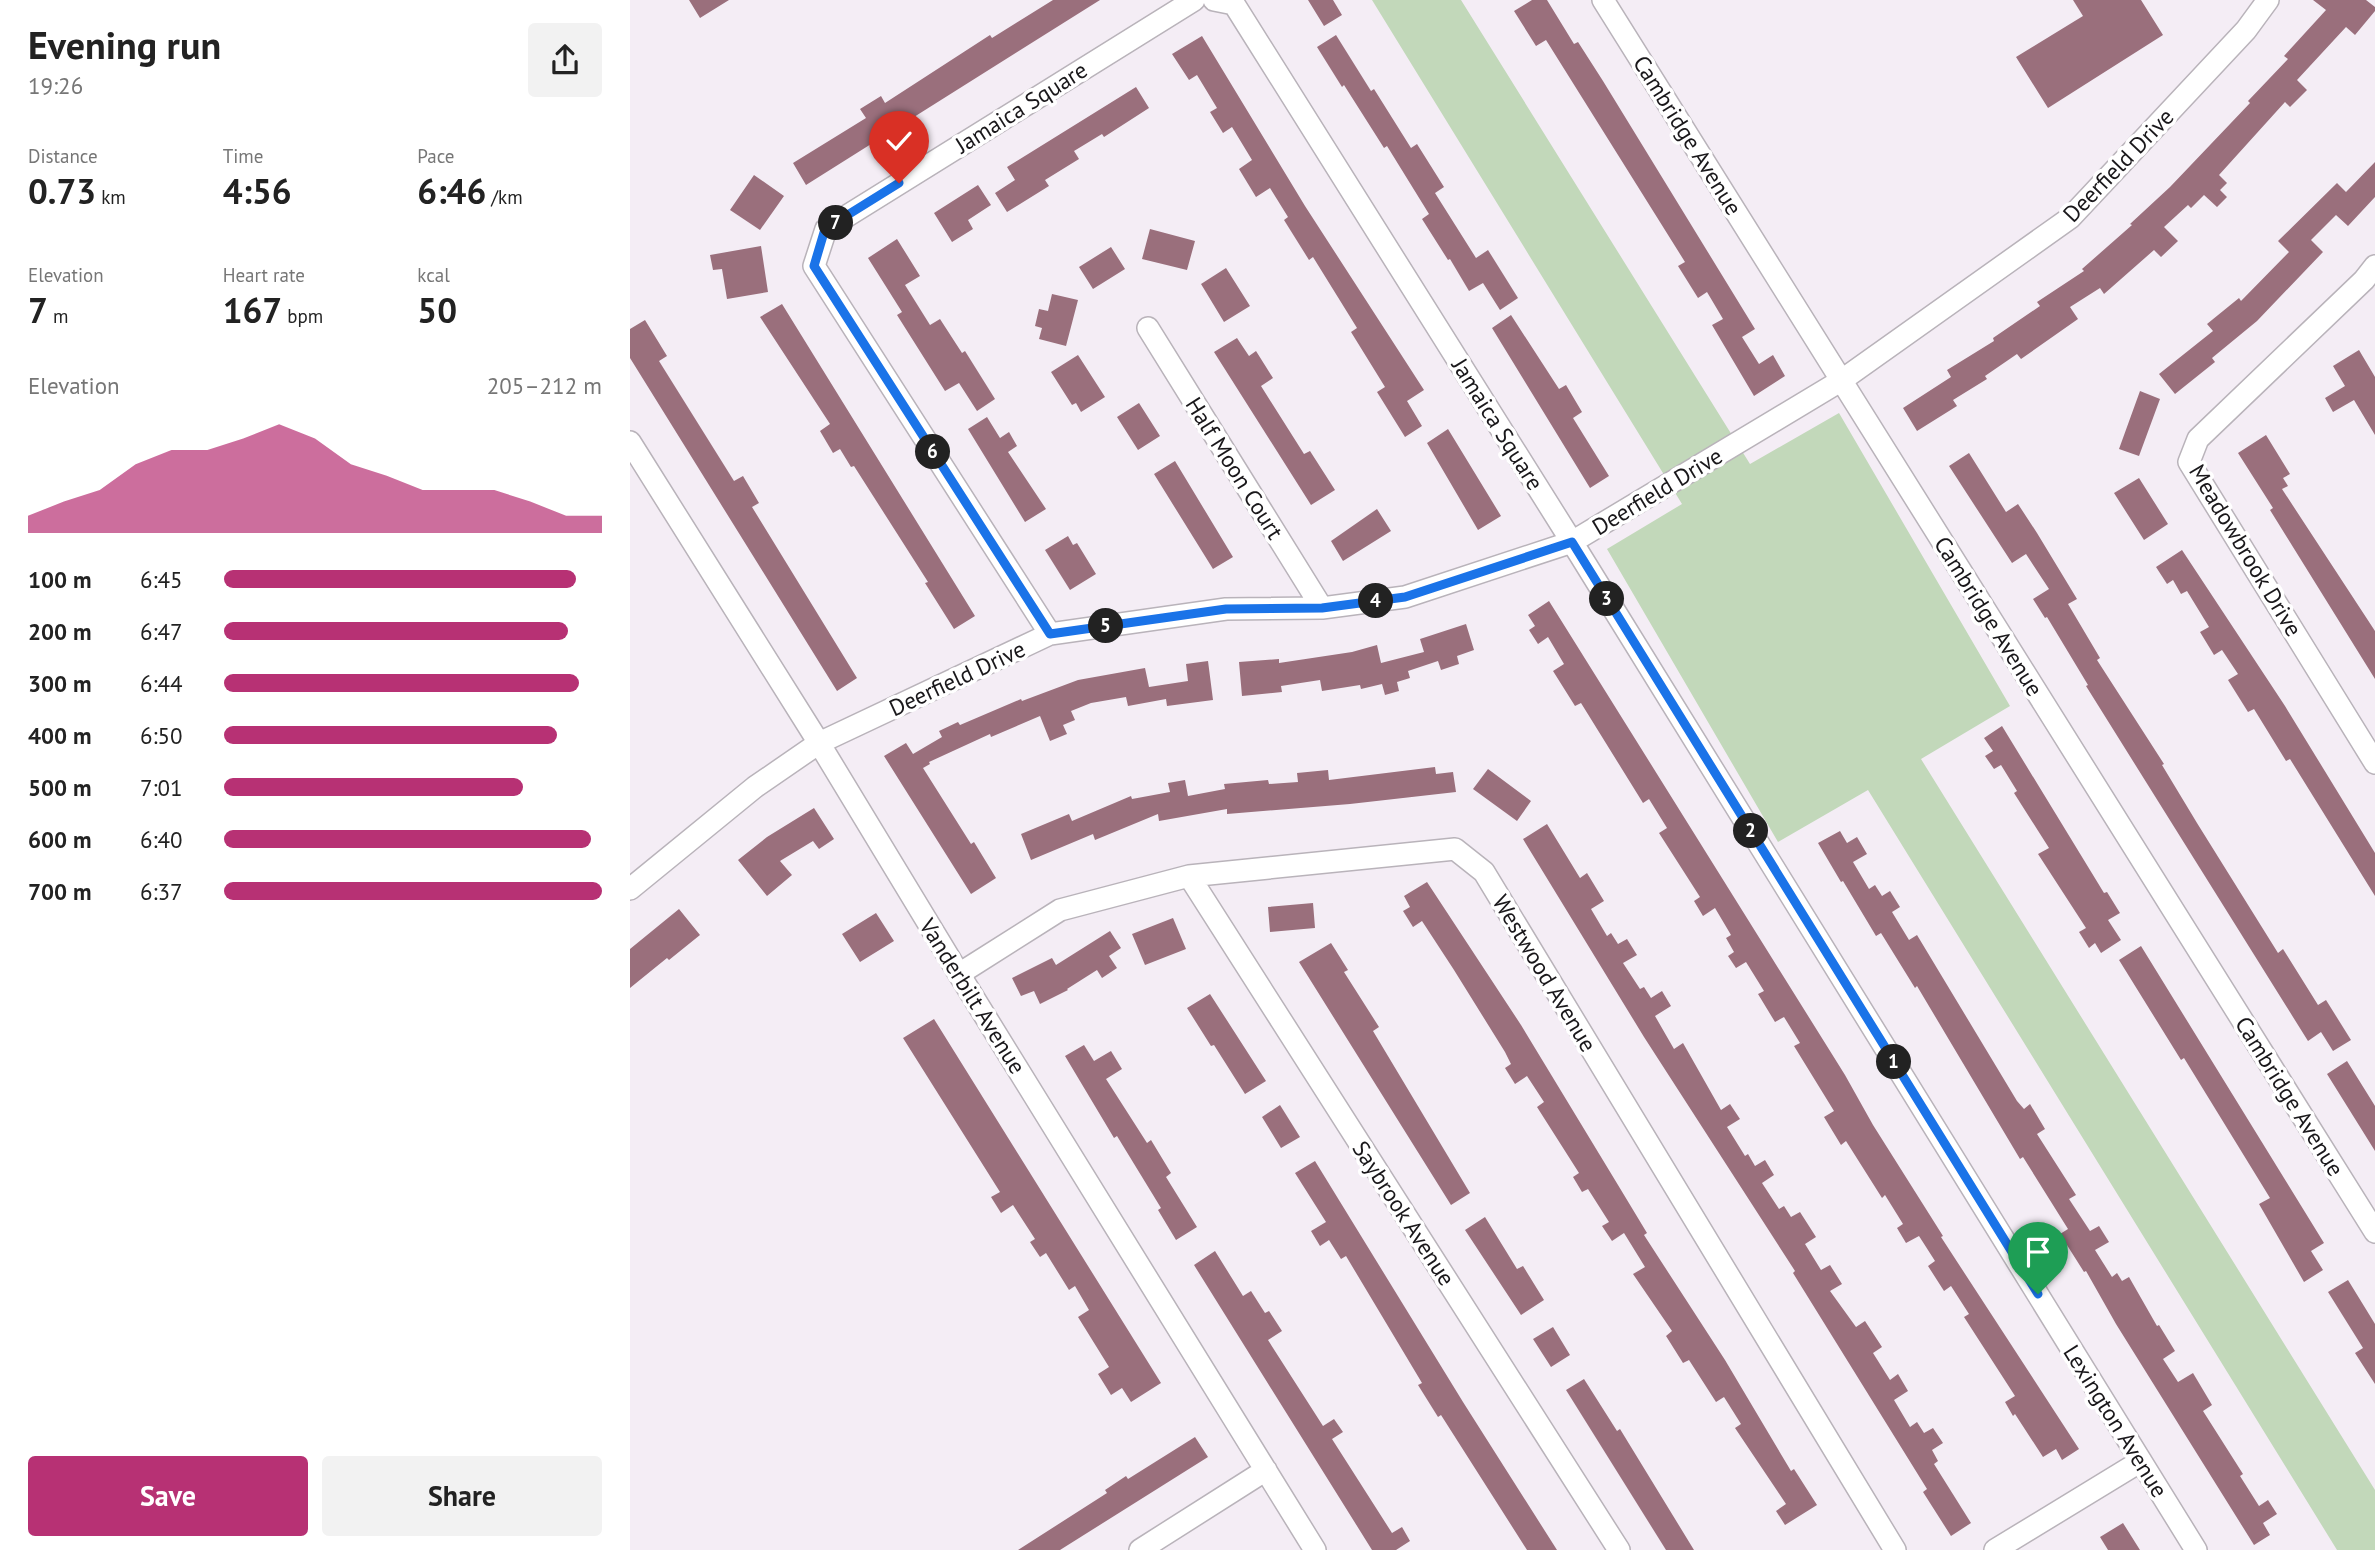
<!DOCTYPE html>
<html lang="en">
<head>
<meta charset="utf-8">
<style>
	body { margin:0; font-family:"PT Sans",sans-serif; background:#f2f2f2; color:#222; height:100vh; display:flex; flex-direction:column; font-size:26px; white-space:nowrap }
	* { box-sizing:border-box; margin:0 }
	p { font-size:23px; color:#767676 }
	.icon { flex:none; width:38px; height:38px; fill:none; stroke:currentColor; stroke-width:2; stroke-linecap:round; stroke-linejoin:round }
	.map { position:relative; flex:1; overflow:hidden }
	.details { display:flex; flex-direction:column; background:#fff; width:630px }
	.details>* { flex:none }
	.pin { position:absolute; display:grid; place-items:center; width:60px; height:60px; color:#fff; margin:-72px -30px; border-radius:50% 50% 50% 0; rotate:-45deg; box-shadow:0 0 7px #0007 }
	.pin .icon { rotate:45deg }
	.km { position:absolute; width:35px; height:35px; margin:-18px; border-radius:50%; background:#222; color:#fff; font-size:19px; line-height:35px; text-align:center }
	.round { display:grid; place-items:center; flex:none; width:74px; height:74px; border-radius:7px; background:#f2f2f2 }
	.headline { display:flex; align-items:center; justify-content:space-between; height:119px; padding:0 28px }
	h1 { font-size:38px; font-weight:700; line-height:52px }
	.stats { display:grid; grid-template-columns:repeat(3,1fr); gap:10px; height:119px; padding:7px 28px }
	.stats div { display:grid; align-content:center }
	.stats b { font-size:35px; font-weight:700 }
	.stats small { font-size:19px; font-weight:400 }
	.stats p { font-size:19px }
	.chart { height:196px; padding:14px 28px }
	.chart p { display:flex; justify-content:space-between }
	.chart svg { width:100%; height:126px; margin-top:7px; fill:#b73174; opacity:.7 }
	.action { display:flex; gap:14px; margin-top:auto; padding:14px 28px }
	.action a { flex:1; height:80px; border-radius:7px; background:#b73174; color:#fff; font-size:28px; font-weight:700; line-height:80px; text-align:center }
	.action a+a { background:#f2f2f2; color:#222 }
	ul { padding:0 28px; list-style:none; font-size:23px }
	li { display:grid; grid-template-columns:112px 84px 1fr; align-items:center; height:52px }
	li i { height:18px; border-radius:9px; background:#b73174 }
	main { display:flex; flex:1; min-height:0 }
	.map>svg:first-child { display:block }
	.green { fill:#c2d8ba }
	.building { fill:#9a6f7c }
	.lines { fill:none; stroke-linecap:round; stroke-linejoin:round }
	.minor-casing { stroke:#b9b3ba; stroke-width:24 }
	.minor { stroke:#fff; stroke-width:21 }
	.route-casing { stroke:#fff; stroke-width:14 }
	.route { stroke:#1a73e8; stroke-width:9 }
	.labels { text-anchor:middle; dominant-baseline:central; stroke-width:7; stroke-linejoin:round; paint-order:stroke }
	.street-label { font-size:23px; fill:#19171a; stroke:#fff }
</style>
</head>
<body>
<main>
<section class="details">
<div class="headline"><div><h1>Evening run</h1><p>19:26</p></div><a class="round"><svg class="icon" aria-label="share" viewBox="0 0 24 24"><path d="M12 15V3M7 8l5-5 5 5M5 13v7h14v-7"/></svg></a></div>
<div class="stats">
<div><p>Distance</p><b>0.73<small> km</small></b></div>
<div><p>Time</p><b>4:56</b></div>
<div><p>Pace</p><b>6:46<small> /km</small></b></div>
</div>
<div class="stats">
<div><p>Elevation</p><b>7<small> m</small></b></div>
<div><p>Heart rate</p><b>167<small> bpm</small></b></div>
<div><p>kcal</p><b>50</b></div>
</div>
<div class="chart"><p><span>Elevation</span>205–212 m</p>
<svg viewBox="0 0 160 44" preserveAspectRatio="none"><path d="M0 44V38L10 33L20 29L30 20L40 15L50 15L60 11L70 6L80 11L90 20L100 24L110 29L120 29L130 29L140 33L150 38L160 38V44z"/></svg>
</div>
<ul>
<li><b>100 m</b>6:45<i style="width:93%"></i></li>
<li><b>200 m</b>6:47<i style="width:91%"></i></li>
<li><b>300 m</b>6:44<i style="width:94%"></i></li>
<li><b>400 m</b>6:50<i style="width:88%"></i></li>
<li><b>500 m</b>7:01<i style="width:79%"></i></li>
<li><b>600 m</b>6:40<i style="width:97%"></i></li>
<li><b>700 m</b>6:37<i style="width:100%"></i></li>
</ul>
<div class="action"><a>Save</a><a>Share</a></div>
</section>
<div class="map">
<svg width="1745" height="1550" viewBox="0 0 1745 1550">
	<rect width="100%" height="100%" fill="#f4edf5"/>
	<path class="green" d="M742 0H831L1120 464 1209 413 1380 706 1291 759 1745 1490V1550H1707L1238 790 1148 842 977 549 1052 504Z"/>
	<path class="building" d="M59 0H99L70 18Z
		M423 0H470L176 185 163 163 236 118 230 109 251 96 255 103 360 35 362 38Z
		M678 0H703L712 15 694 26Z
		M902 0H917L944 44 948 42 973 81 1125 329 1112 337 1129 364 1143 355 1155 376 1124 396 1082 325 1093 319 1077 292 1068 298 1048 266 1055 262 916 40 906 46 884 11Z
		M1443 0H1511L1533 35 1418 108 1386 57 1453 16Z
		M1683 0H1736L1745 7V11L1725 35 1716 27 1667 80 1677 90 1660 107 1655 102 1589 175 1597 183 1590 190 1597 197 1587 207 1574 195 1561 208 1558 205 1534 227 1548 241 1531 257 1524 250 1474 294 1470 288 1440 307 1448 319 1391 359 1387 354 1355 376 1357 379 1323 400 1327 406 1287 431 1273 408 1321 377 1317 370 1364 341 1363 338 1410 306 1407 302 1454 271 1452 269 1502 225 1500 224 1540 187 1620 103 1618 101 1658 59 1654 56 1696 10Z
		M706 35 741 91 744 89 781 148 787 144 814 187 805 193 846 258 858 250 888 298 870 310 853 283 839 291 820 259 818 260 792 219 799 214 757 146 754 148 714 85 712 87 687 47Z
		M572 36 675 206 794 390 777 401 792 426 775 437 747 392 755 387 721 332 727 328 683 257 679 260 654 220 658 217 640 188 626 197 609 169 622 160 602 127 593 133 580 112 587 108 567 75 559 80 542 54Z
		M506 87 519 108 474 137 472 134 444 151 449 159 415 180 419 186 377 212 365 193 385 180 377 167Z
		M1745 162V197L1718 226 1706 215 1681 240 1693 252 1627 321 1582 358 1585 362 1545 394 1529 374 1583 331 1577 324 1609 298 1611 301 1659 252 1648 241 1707 183 1716 192Z
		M124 175 154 196 130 230 100 210Z
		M348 185 361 205 338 220 343 229 322 242 304 213Z
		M520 229 565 241 557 270 512 259Z
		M267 239 290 276 275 285 300 325 310 319 332 353 335 351 365 399 347 411 329 383 315 391 267 315 272 312 238 258Z
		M131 246 138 292 97 299 92 269 83 270 80 255Z
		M481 247 495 269 463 289 449 267Z
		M596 268 620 306 594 322 571 284Z
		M422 294 448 300 436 346 409 339 412 328 405 326 409 309 418 311Z
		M152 304 345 616 324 629 295 583 298 582 224 466 221 467 210 449 203 453 190 431 200 424 130 317Z
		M881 315 929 389 936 385 952 412 943 418 979 476 960 488 862 328Z
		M15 320 37 356 29 361 104 481 113 476 129 503 122 507 227 678 207 691 0 358V329Z
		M607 338 619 356 626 351 643 378 631 386 674 454 680 451 705 490 681 505 584 352Z
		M1729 350 1745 377V435L1724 400 1703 412 1695 398 1715 386 1703 366Z
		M448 355 475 397 451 412 446 403 442 405 421 372Z
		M1510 391 1530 399 1509 456 1489 449Z
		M509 403 530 436 508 450 487 417Z
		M357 417 370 438 379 432 387 446 378 452 416 509 395 522 338 429Z
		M818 429 871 516 848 530 797 443Z
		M1636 435 1660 474 1653 478 1658 486 1652 489 1745 631V679L1640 510 1643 508 1608 453Z
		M1339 453 1376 512 1388 504 1407 533 1447 599 1438 604 1470 658 1467 660 1534 764 1532 765 1567 823 1648 953 1653 949 1688 1005 1696 1000 1721 1040 1703 1051 1691 1032 1678 1041 1456 686 1458 685 1417 617 1415 618 1403 599 1419 589 1396 554 1382 563 1319 466Z
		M545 461 603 557 583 569 524 474Z
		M1509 478 1538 524 1514 540 1484 493Z
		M747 509 761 531 713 561 701 541Z
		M438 536 443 545 447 543 466 574 440 590 415 550Z
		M1552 550 1655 706 1745 853V896L1660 759 1656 761 1624 709 1618 712 1598 680 1608 674 1592 650 1584 655 1570 632 1579 627 1557 591 1551 594 1543 580 1537 584 1526 567Z
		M919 601 1215 1075 1243 1125 1313 1236 1311 1237 1449 1449 1432 1460 1426 1449 1413 1457 1385 1414 1383 1416 1375 1402 1385 1396 1334 1317 1339 1314 1321 1286 1314 1291 1298 1266 1305 1261 1289 1236 1276 1243 1267 1228 1273 1224 1255 1195 1252 1198 1216 1141 1211 1145 1194 1117 1204 1111 1164 1046 1170 1043 1154 1017 1145 1022 1128 994 1134 991 1116 962 1106 968 1098 956 1104 952 1096 938 1101 935 1085 908 1073 916 1064 901 1070 897 1029 833 1037 828 1019 799 1013 803 951 703 945 706 923 671 934 664 918 637 908 644 899 630 905 626 898 615Z
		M836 624 844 650 827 656 829 664 811 670 808 661 778 671 780 678 767 682 769 691 755 695 752 684 731 689 730 685 692 691 690 680 651 686 652 692 612 696 609 662 649 659V663L722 652 747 645 751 663 794 652 790 639Z
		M578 661 583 700 537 706 536 699 498 706 496 697 461 703 441 711 445 720 433 725 437 734 420 741 410 716 361 737 360 734 299 762 300 764 293 768 341 844 344 842 366 878 341 894 254 756 276 743 283 754 312 737 309 731 328 722 330 725 391 699 392 701 448 680 515 668 519 687 558 681 556 664Z
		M1372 726 1474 893 1477 892 1490 913 1478 920 1491 940 1471 953 1465 943 1459 948 1449 932 1456 928 1408 854 1419 848 1384 793 1387 791 1371 765 1364 769 1355 756 1363 751 1354 738Z
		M805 767 806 774 823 772 826 792 720 804 597 814V809L529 821 528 814 465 840 463 834 401 860 391 834 439 814 442 821 501 796 502 799 540 792 538 783 555 780 558 796 595 789 594 784 638 780 639 784 668 782 667 773 698 770 699 780Z
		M858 769 901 801 887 821 843 789Z
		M184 808 204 839 189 849 183 841 150 861 162 875 137 896 108 860 137 837Z
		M917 824 950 878 957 873 974 901 961 909 977 936 981 933 988 944 997 939 1007 955 993 963 1010 989 1014 987 1021 998 1032 991 1041 1006 1025 1016 1044 1049 1053 1043 1091 1110 1100 1104 1110 1119 1097 1127 1115 1156 1118 1154 1125 1166 1135 1160 1144 1175 1132 1183 1149 1209 1154 1206 1161 1217 1170 1212 1186 1237 1175 1244 1191 1270 1200 1265 1212 1284 1200 1291 1226 1327 1235 1321 1252 1347 1243 1353 1260 1380 1268 1374 1278 1391 1264 1400 1280 1427 1287 1422 1294 1433 1303 1428 1313 1443 1302 1450 1308 1461 1304 1464 1341 1523 1321 1536 1293 1492 1297 1489 1163 1273 1165 1271 1014 1037 893 839Z
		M1210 831 1217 843 1227 837 1237 854 1223 862 1239 889 1245 885 1252 896 1260 891 1270 907 1262 912 1279 940 1287 935 1387 1101 1394 1109 1400 1104 1415 1129 1407 1134 1446 1195 1439 1199 1460 1231 1469 1226 1479 1242 1465 1250 1482 1277 1487 1273 1492 1281 1499 1277 1527 1326 1529 1325 1545 1351 1533 1359 1548 1382 1563 1373 1582 1405 1573 1411 1613 1474 1610 1476 1629 1506 1638 1500 1647 1514 1633 1523 1640 1535 1624 1545 1486 1324 1456 1271 1454 1272 1430 1234 1438 1229 1393 1157 1390 1159 1287 986 1285 988 1251 933 1246 936 1213 881 1211 882 1188 843Z
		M797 882 891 1025 988 1185 1017 1233 1014 1235 1095 1360 1161 1471 1164 1469 1187 1505 1155 1525 1146 1511 1156 1504 1105 1428 1111 1424 1094 1397 1086 1402 1059 1360 1053 1363 1036 1336 1042 1331 1003 1274 1015 1267 994 1233 982 1241 972 1226 979 1222 958 1189 952 1192 943 1177 949 1173 907 1107 914 1102 897 1076 885 1084 875 1068 881 1064 875 1052 824 970 792 921 783 927 773 911 780 907 774 896Z
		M683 903 685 928 640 932 638 907Z
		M49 909 70 935 39 960 37 958 0 988V949Z
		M246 913 264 941 230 962 212 934Z
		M543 918 556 949 515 965 502 934Z
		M480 931 491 948 479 956 487 968 472 978 467 970 437 989 438 990 410 1004 404 991 391 996 382 978 422 958 426 965Z
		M701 943 718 970 714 972 749 1027 743 1031 840 1193 821 1205 669 962Z
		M1511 946 1694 1243 1681 1251 1693 1270 1674 1282 1629 1204 1640 1198 1554 1058 1551 1060 1489 960Z
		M580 994 636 1081 615 1094 584 1045 581 1046 557 1008Z
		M304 1019 531 1383 501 1402 492 1388 481 1395 468 1374 479 1367 448 1317 459 1310 445 1286 439 1290 416 1253 410 1257 400 1242 405 1239 383 1205 371 1213 361 1197 370 1192 273 1038Z
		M454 1045 464 1061 481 1051 492 1069 476 1079 517 1143 521 1140 541 1173 536 1177 567 1227 546 1240 528 1210 531 1208 487 1136 484 1138 435 1056Z
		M1717 1061 1745 1106V1151L1697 1074Z
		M650 1105 670 1137 651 1148 632 1117Z
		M685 1161 833 1402 927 1550H897L811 1415 808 1417 788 1385 792 1383 716 1256 711 1259 699 1240 690 1246 681 1231 696 1222 665 1173Z
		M855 1217 887 1269 893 1266 914 1300 891 1315 835 1230Z
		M585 1251 613 1296 621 1291 635 1313 639 1311 652 1331 638 1340 693 1426 704 1419 713 1432 702 1439 762 1533 772 1527 780 1541 766 1550H742L564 1265Z
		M1718 1280 1745 1324V1384L1725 1353 1733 1348 1698 1292Z
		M923 1327 940 1355 921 1367 903 1339Z
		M954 1379 987 1431 990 1429 1064 1550H1036L936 1390Z
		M565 1437 578 1457 430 1550H388L477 1493 475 1490 496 1476 498 1479Z
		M1493 1523 1510 1550H1478L1470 1537Z"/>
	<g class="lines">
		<g class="minor-casing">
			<path id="minor" d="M584 0 604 4 942 542 1566 1550
				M973 0 1745 1232
				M1745 266 1734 280 1568 439 1559 462 1745 763
				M518 328 692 608
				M0 442 189 743 329 974 685 1550
				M420 634 184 266 196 229 564 0
				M559 876 989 1550
				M0 889 125 787 189 743 420 634 596 609 692 608 775 597 942 542 1212 380 1440 218 1616 30 1638 0
				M329 974 430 910 559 876 825 849 854 872 1265 1550
				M510 1550 636 1470
				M1365 1550 1511 1461"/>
		</g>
		<use href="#minor" class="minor"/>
	</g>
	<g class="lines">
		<g class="route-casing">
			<path id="route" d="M269 183 195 229 184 266 420 634 596 609 692 608 775 597 942 542 1408 1294"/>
		</g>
		<use href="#route" class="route"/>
	</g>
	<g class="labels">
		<g class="street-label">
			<text transform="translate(391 107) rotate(-32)">Jamaica Square</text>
			<text transform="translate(1058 135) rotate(58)">Cambridge Avenue</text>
			<text transform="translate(1488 165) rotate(-46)">Deerfield Drive</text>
			<text transform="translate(868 424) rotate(58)">Jamaica Square</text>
			<text transform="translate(605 468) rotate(58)">Half Moon Court</text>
			<text transform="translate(1027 491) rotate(-31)">Deerfield Drive</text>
			<text transform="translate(1616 550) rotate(59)">Meadowbrook Drive</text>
			<text transform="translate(1359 616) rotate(58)">Cambridge Avenue</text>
			<text transform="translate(327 678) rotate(-25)">Deerfield Drive</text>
			<text transform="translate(915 973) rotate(59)">Westwood Avenue</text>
			<text transform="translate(343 996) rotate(58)">Vanderbilt Avenue</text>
			<text transform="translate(1660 1096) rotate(58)">Cambridge Avenue</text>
			<text transform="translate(774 1213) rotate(57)">Saybrook Avenue</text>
			<text transform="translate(1486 1421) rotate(58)">Lexington Avenue</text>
		</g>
	</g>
</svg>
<div class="pin" style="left:1408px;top:1294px;background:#1e9e55"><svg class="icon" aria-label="arrive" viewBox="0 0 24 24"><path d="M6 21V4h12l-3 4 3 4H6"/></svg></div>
<div class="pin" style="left:269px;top:183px;background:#d93025"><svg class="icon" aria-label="check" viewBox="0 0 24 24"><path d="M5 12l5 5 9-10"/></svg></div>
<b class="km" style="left:1264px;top:1062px">1</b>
<b class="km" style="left:1121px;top:831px">2</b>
<b class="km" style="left:977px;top:599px">3</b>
<b class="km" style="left:746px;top:601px">4</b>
<b class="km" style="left:476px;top:626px">5</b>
<b class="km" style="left:303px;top:452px">6</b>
<b class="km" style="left:206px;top:223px">7</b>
</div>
</main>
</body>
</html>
